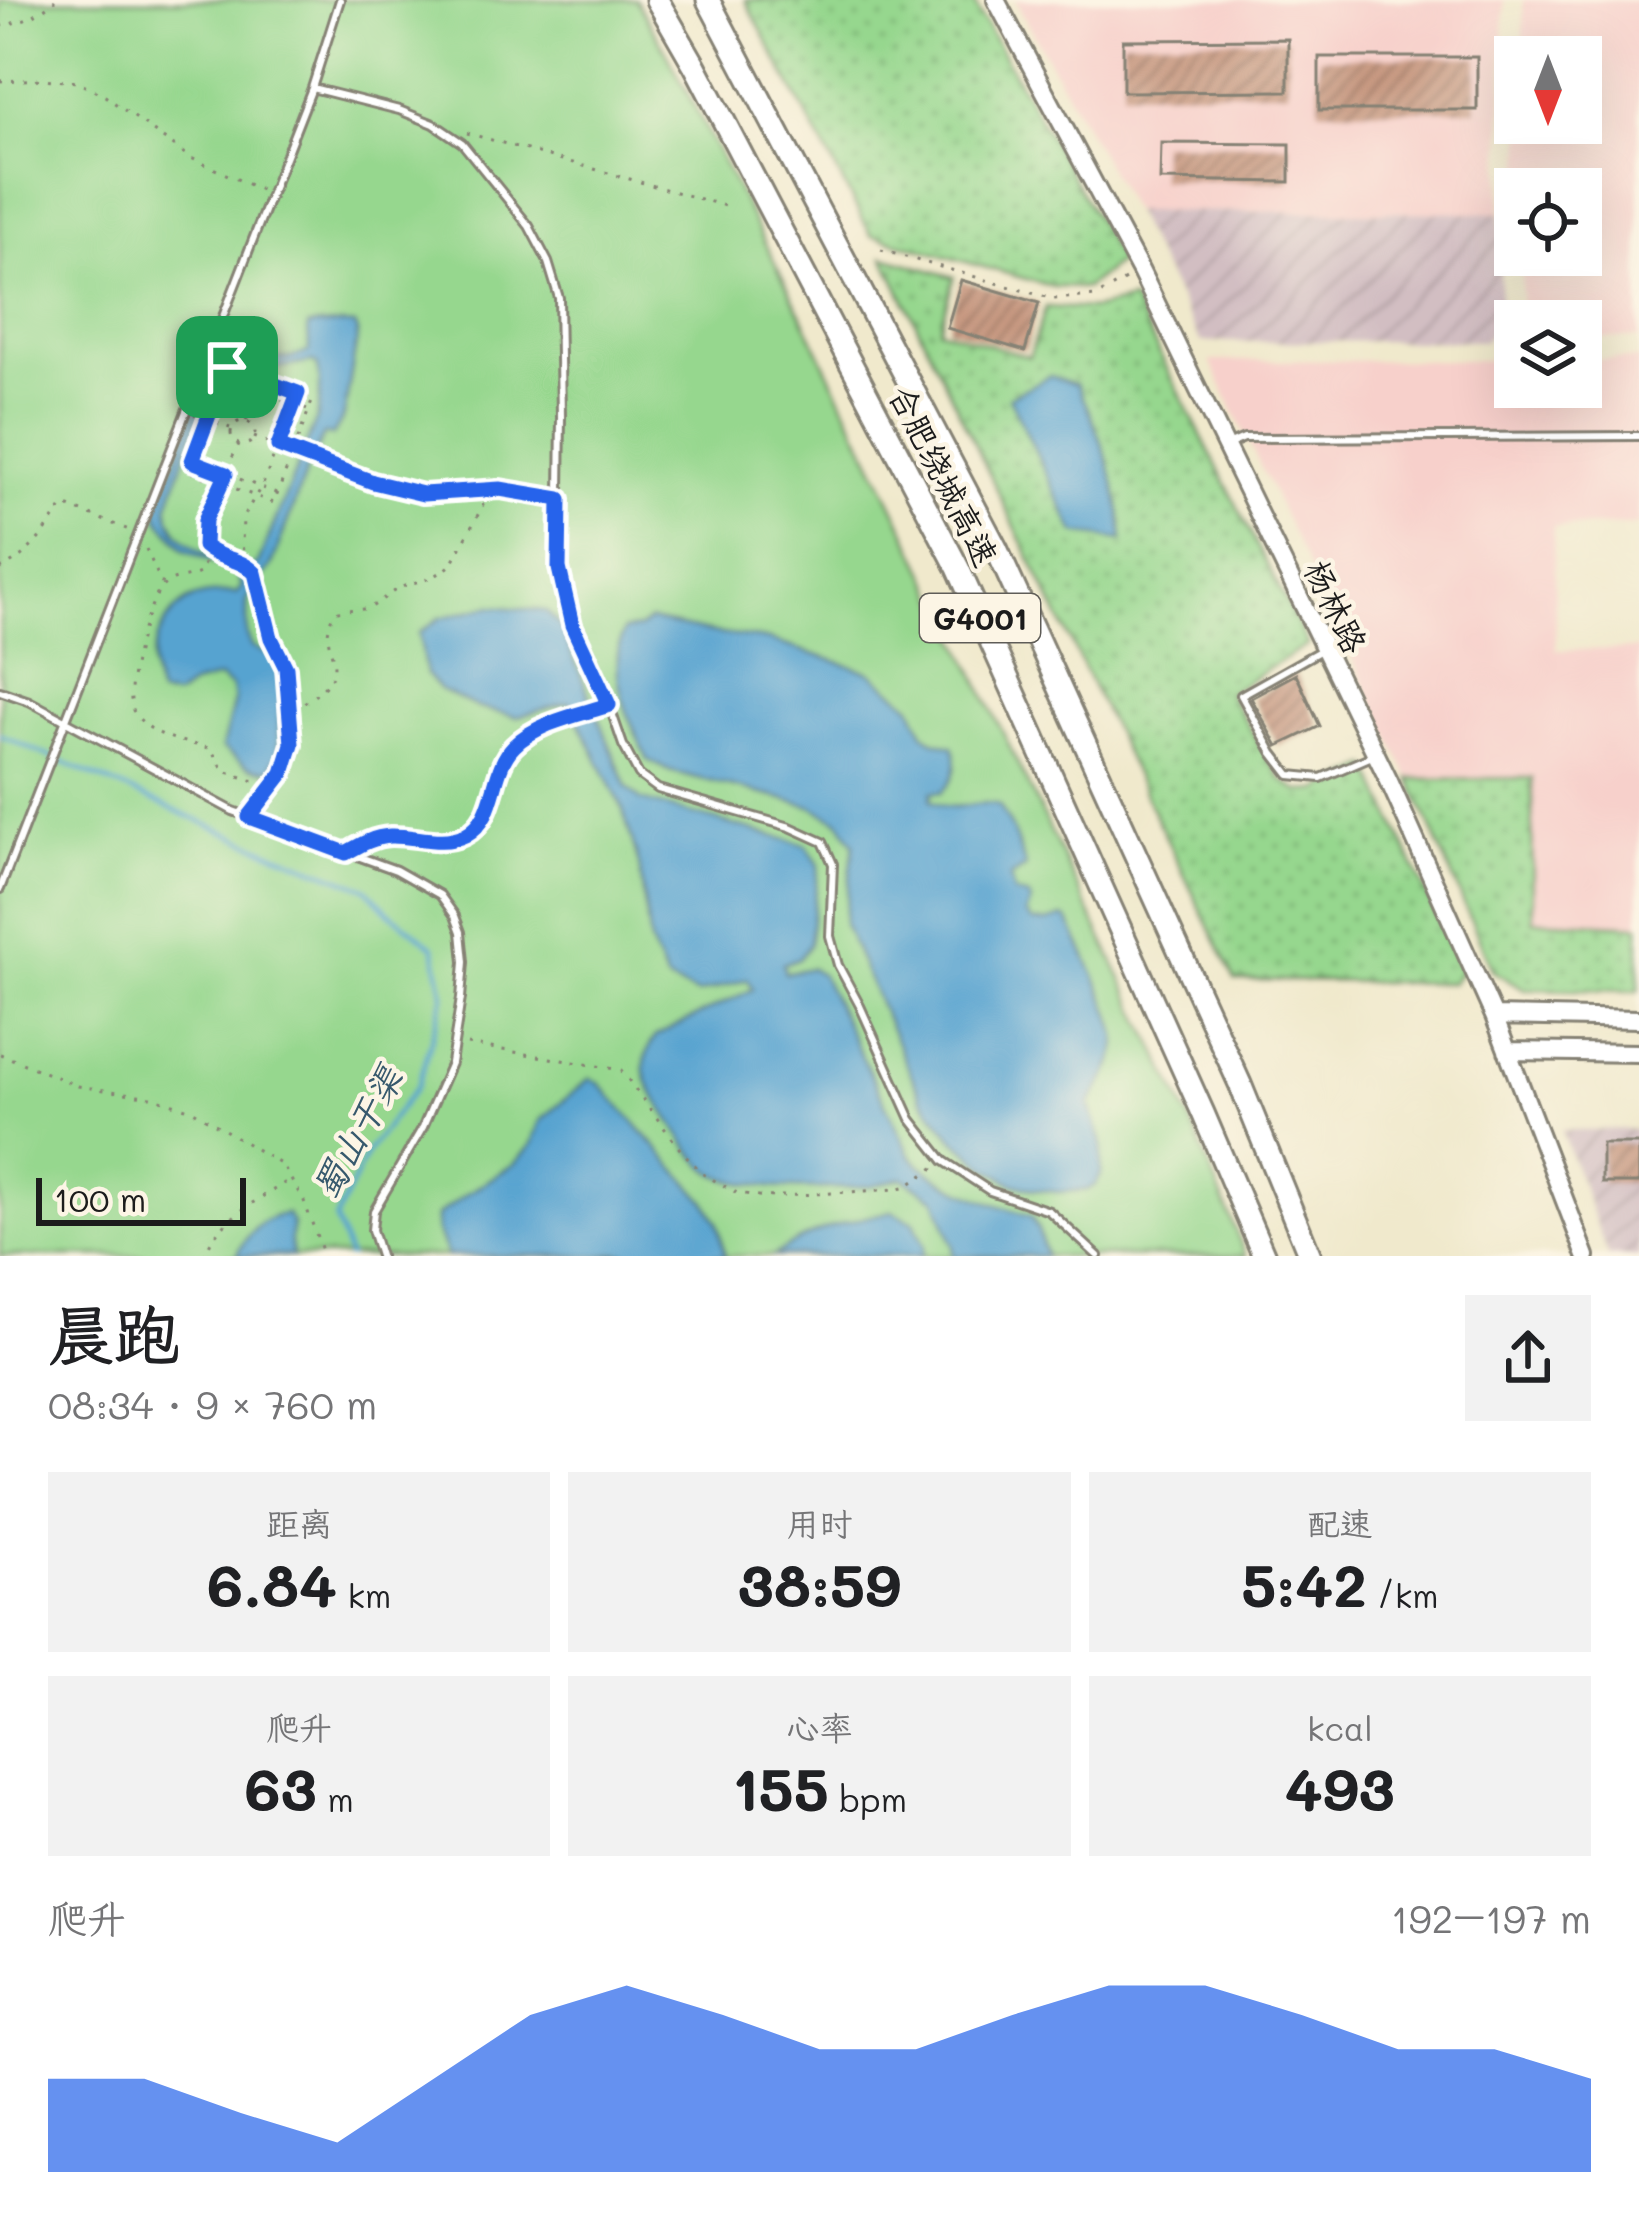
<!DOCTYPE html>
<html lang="zh">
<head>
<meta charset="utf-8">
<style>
	body { margin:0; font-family:Mali,"LXGW WenKai TC",sans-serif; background:#f2f2f2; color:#202124; height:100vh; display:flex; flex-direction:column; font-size:45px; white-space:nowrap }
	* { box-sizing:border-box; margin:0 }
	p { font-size:39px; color:#757577 }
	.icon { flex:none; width:66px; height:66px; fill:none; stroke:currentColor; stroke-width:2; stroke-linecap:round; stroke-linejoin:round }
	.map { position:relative; height:1256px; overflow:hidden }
	.drawer { display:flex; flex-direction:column; background:#fff; flex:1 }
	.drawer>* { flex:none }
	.needle { width:78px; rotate:180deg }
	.buttons { position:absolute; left:1494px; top:36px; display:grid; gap:24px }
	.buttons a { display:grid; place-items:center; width:108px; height:108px; border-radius:0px; background:#fff; box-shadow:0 12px 48px #0002; font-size:60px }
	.scale { position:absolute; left:36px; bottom:30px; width:210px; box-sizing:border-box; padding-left:12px; border:6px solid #1c1c1c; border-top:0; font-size:33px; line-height:42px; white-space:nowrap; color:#1c1c1c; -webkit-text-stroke:9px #fcf5e5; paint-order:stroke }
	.pin { position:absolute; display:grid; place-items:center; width:102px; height:102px; color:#fff; margin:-51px; border-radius:24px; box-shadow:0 6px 18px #0006 }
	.round { display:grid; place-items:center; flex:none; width:126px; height:126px; border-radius:0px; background:#f2f2f2 }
	.head { display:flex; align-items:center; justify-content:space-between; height:204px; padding:0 48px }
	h1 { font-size:66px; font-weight:700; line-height:90px }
	.stats { display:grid; grid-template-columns:repeat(3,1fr); gap:18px; height:204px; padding:12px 48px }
	.stats div { display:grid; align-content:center; border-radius:0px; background:#f2f2f2; text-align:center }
	.stats b { font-size:60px; font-weight:700 }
	.stats small { font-size:33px; font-weight:400 }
	.stats p { font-size:33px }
	.chart { height:336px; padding:24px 48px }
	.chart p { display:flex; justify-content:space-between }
	.chart svg { width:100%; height:216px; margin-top:12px; fill:#2563eb; opacity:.7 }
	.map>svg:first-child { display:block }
	.built { fill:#f7d0cb }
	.industrial { fill:url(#industrial-furrows) }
	.grass { fill:url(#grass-dots); stroke:#597a55; stroke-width:3 }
	.park { fill:#96d78e; stroke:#597a55; stroke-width:3 }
	.water { fill:#57a3d0; stroke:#3a6076; stroke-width:3; fill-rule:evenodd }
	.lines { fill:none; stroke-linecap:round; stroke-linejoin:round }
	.stream { stroke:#57a3d0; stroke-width:4.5 }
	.building { fill:url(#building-hatch) }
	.lane-casing { stroke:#868274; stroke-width:12 }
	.secondary-casing { stroke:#868274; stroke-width:22 }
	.highway-casing { stroke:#868274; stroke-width:27 }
	.path { stroke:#868274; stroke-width:3; stroke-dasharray:3 9; stroke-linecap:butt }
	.lane { stroke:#fff; stroke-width:6 }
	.secondary { stroke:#fff; stroke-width:16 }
	.highway { stroke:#fff; stroke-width:21 }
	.route-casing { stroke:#fff; stroke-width:24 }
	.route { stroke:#2563eb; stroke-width:15 }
	.labels { text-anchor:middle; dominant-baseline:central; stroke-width:9; stroke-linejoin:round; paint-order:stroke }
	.shield { fill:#fcf5e5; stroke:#5f5d58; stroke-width:3 }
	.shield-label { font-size:30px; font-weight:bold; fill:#1c1c1c }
	.street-label { font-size:33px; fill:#1c1c1c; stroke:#fcf5e5 }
	.water-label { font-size:36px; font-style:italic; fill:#37596d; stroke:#fcf5e5 }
</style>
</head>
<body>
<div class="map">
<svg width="1639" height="1256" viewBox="0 0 1639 1256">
	<defs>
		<pattern id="industrial-furrows" width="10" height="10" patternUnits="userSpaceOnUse" patternTransform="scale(3)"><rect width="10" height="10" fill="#d2bec2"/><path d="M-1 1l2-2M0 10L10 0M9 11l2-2" fill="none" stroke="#b4a3a6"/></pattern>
		<pattern id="grass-dots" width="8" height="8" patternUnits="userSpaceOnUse" patternTransform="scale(3)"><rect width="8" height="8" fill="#96d78e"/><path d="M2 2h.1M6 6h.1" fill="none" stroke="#81b87a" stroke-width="1.8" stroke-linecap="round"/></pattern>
		<pattern id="building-hatch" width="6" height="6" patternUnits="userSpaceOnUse" patternTransform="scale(3)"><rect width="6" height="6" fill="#c79981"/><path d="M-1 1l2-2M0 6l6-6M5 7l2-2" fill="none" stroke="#a17c69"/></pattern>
	</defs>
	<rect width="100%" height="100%" fill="#fcf5e5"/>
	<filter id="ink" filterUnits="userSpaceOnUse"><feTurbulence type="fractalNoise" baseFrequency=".00833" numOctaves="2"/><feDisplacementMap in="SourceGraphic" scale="24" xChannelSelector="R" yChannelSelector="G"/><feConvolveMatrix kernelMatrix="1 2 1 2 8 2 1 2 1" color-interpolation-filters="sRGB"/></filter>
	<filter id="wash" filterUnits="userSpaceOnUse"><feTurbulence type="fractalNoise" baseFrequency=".004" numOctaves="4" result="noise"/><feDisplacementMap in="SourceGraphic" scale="48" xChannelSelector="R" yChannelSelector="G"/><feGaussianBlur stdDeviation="2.7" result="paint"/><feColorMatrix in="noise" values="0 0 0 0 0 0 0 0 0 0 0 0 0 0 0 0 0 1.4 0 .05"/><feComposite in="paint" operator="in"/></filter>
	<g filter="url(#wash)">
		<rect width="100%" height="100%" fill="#f0e9cc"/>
		<path class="built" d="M1015 0H1504L1501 213 1132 211Z
			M1523 0H1639V338H1581V321H1521L1522 255H1581V189H1522L1523 123H1581V57H1523Z
			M1639 359V525L1553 527 1556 650 1639 649V925L1533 920 1532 778 1410 779 1210 361 1515 360V387H1581V360Z"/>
		<path class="industrial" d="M1132 211 1501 213 1500 322 1484 341 1201 342Z
			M1639 1129V1256H1608L1561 1130Z"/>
		<path class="grass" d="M745 0H972L1120 261 1086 288 1054 287 871 235Z
			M884 257 954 277 939 329 1029 357 1046 307 1093 309 1132 300 1308 645 1228 693 1281 779 1298 791 1318 790 1369 766 1461 971 1452 983 1235 980Z
			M1532 778 1533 920 1639 925V991L1525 989 1493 971 1410 779Z"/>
		<path class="park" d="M0 0H636L668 55 796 304 1190 1120 1246 1256H0Z"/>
		<path class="water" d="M339 324 355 325 358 332 344 416 333 435H324L308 466 271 567 253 587 247 602V635L252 647 272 656 278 669 281 691 278 753 270 770C245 771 241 760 222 748L234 701 232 687 219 678 192 685 176 697 159 695C151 671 149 662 158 638 174 599 197 591 237 593L242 586 238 576 231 569 185 550 159 519 157 509 215 358 229 342C257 353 281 367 309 351L308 326ZM234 354 273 369 312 362 317 364C322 382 320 400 317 418L258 564 247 569C216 558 171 546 168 507 180 472 209 374 234 354Z
			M1050 376 1077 385C1101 435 1120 485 1123 540L1075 533 1009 397Z
			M490 606 546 611 561 627 627 787 641 800 806 845 819 865 809 945 799 958 783 964 785 973 811 968 821 974 911 1156C941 1188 990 1203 1031 1216L1039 1232 1046 1256H953V1246L936 1199 903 1178C891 1180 879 1185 867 1186 829 1189 741 1193 711 1171 689 1155 675 1125 660 1104 643 1080 638 1062 656 1036L753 989 748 979 697 994 667 981 650 943 639 864 622 807 569 702 517 717 479 708 440 690 426 674 419 633 440 618Z
			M650 620 713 633 769 640 870 672 912 706 924 734 934 741 953 746C959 763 955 780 942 792H932L931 800C957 816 974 798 999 805L1011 826 1026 867 1010 877 1014 893 1029 897 1031 902 1026 914 1033 922H1047L1064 917 1069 921C1080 946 1120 1021 1117 1044 1115 1067 1101 1086 1089 1104L1102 1144 1101 1175 1095 1185 1087 1190 1057 1192 1033 1189 1012 1183 986 1167 952 1137 922 1099 844 924 854 844 839 821 811 806 669 771 648 760C629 720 606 674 624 630L640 628Z
			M590 1078 600 1084 705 1201 717 1221 725 1256H640L617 1253 602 1256H448L437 1231V1216L462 1197 514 1164 531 1146 540 1121Z
			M892 1211 914 1222 924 1245 923 1256H773C808 1230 849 1221 892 1211Z
			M287 1214 293 1224 290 1240 293 1256H236C245 1236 264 1215 287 1214Z"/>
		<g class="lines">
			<path class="stream" d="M0 735 269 851 366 888 390 913 434 947 444 996 418 1085 368 1151 335 1220 349 1256"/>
		</g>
		<g id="blocks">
			<path class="building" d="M1288 39V91L1123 92V40Z
				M1319 57H1477V110H1319Z
				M1161 143 1290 144V182L1160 180Z
				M961 280 1039 303 1025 351 947 328Z
				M1296 674 1320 726 1278 746 1251 698Z
				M1602 1144H1639V1183H1602Z"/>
		</g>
	</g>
	<g filter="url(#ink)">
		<use href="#blocks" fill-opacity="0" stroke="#868274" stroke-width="3"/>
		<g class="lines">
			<g class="lane-casing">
				<path id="lane" d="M312 88 399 110 434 124 462 143 529 226 548 262 559 298 561 417 559 568 572 625 603 687 623 745 639 775 658 789 790 827 823 842 833 864 830 936 838 965 860 1006 911 1119 944 1161 990 1191 1049 1211 1098 1256
					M1230 444 1244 438 1639 436
					M1323 649 1241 695 1273 753 1290 775 1321 778 1372 756
					M0 691 29 701 233 811 396 870 440 895 455 916 461 932 464 962 461 998 451 1063 423 1127 374 1211 372 1230 380 1256
					M0 889 312 88 340 0"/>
			</g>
			<g class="secondary-casing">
				<path id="secondary" d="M996 0 1141 272 1389 781 1494 1016 1586 1256
					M1494 1016 1639 1019
					M1507 1051 1639 1053"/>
			</g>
			<g class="highway-casing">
				<path id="highway" d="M657 0 695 66 958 568 1203 1113 1264 1256
					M708 0 997 550 1240 1084 1310 1256"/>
			</g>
			<path class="path" d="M0 26C21 22 39 15 55 0
				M0 81 43 79 77 82 105 96 189 157 263 191
				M467 133 725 206
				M881 250 1053 299 1096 296 1129 278
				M227 367 313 399 274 503 188 471Z
				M226 378 307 410
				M194 414 230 428
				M231 433a12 12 0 1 1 24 0a12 12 0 1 1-24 0Z
				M246 421 262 382
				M254 437 373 483 423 494 500 489 552 497
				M239 444C228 468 200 514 203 539 205 559 234 555 248 565 265 578 261 607 267 626 271 641 282 652 286 668 294 698 296 739 284 768 278 782 266 794 257 806
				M195 462 276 493
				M146 549 162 584
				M209 552 200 573C189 578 173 577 164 585 147 599 122 694 134 712 151 738 184 741 211 749L224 771 251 780 274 782
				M245 562 242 545 243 517 264 482 298 393
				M0 569C30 555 45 532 64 505L129 530
				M294 709C369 665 311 659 334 612 345 609 352 610 363 609 376 608 386 594 398 589 420 578 430 583 452 564L491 490
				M358 846C397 825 435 853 467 834 496 816 492 778 509 753 527 726 570 717 600 708
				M467 1044 621 1070 680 1149 703 1174 737 1193 766 1197 896 1189 907 1186 938 1165
				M0 1054 78 1086 151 1097 192 1110 282 1165 304 1201 324 1256
				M205 1256C215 1220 259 1200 289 1180"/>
			<use href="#lane" class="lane"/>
			<use href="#secondary" class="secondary"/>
			<use href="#highway" class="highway"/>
		</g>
	</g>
	<g class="lines" filter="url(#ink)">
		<g class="route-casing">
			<path id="route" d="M227 367 298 393 278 446 373 482 423 494 500 489 560 499 559 568 572 625 609 705C578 715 538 722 514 746 489 771 499 817 465 835 441 847 415 835 390 836 373 837 360 845 346 853L249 817 283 773 292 744 286 668 271 638 255 573C240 557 219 560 204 546L205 520 226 474 192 461Z"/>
		</g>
		<use href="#route" class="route"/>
	</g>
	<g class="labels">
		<rect class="shield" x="920" y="594" width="120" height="48" rx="9"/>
		<g class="shield-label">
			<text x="980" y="618">G4001</text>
		</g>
		<g class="street-label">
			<text transform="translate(945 475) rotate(63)">合肥绕城高速</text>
			<text transform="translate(1337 606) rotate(64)">杨林路</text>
		</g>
		<g class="water-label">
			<text transform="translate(356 1132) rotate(-61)">蜀山干渠</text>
		</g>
	</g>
</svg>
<div class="buttons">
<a><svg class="needle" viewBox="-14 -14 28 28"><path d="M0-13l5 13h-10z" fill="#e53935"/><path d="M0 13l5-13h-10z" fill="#757577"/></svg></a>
<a><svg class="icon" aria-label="locate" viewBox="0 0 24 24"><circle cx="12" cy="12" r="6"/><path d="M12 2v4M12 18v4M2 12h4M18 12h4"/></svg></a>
<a><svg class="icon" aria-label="layers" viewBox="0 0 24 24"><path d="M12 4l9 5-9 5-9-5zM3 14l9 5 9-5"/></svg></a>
</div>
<div class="scale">100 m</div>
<div class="pin" style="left:227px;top:367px;background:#1e9e55"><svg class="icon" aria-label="arrive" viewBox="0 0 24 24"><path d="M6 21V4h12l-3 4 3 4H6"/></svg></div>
</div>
<section class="drawer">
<div class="head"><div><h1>晨跑</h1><p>08:34 · 9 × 760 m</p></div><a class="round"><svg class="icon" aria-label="share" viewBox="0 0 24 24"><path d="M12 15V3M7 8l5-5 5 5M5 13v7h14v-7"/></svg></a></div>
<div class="stats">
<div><p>距离</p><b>6.84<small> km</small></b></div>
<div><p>用时</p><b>38:59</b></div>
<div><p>配速</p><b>5:42<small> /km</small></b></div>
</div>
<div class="stats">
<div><p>爬升</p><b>63<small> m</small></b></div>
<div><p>心率</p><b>155<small> bpm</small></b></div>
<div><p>kcal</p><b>493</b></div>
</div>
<div class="chart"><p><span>爬升</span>192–197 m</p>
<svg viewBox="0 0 160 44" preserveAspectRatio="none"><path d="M0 44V25L10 25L20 32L30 38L40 25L50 12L60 6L70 12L80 19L90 19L100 12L110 6L120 6L130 12L140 19L150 19L160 25V44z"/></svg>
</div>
</section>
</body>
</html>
